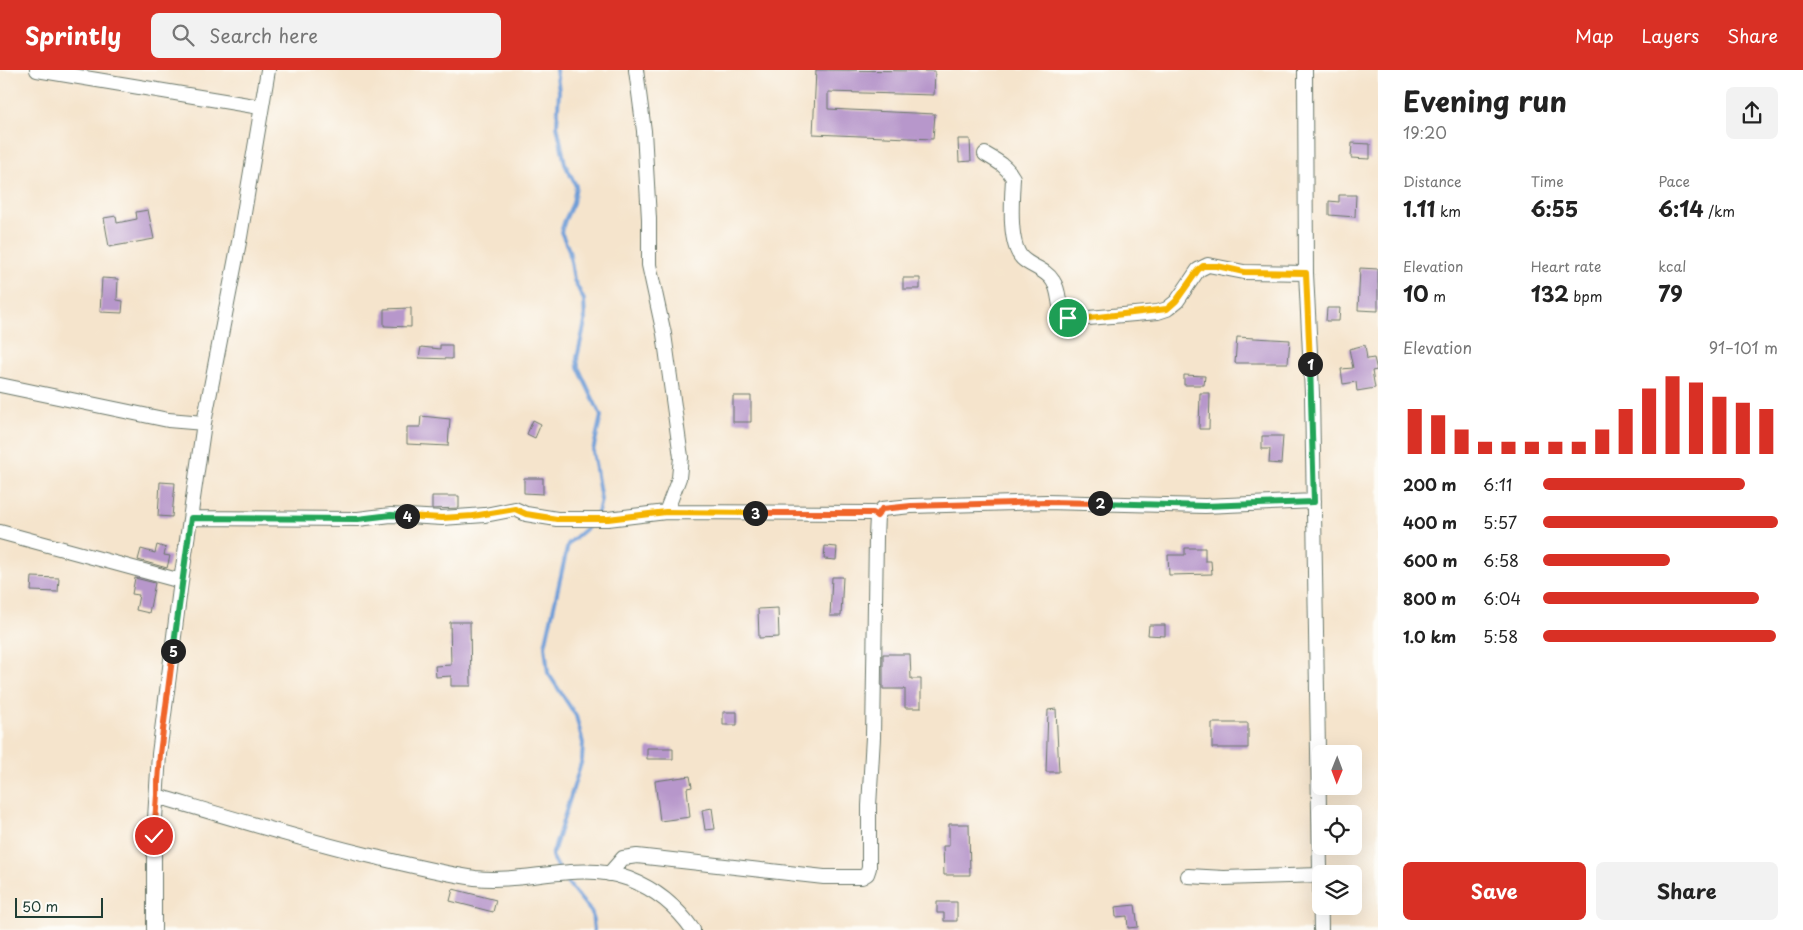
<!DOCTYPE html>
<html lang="en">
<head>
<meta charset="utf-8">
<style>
	body { margin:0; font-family:"Playpen Sans",sans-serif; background:#f2f2f2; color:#222; height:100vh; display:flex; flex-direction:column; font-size:19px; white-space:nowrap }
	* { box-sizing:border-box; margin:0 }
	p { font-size:16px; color:#767676 }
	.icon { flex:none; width:28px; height:28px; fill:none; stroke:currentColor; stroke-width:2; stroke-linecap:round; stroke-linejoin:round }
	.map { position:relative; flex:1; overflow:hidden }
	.sheet { display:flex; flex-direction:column; background:#fff; width:425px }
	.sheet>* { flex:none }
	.needle { width:32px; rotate:181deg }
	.tools { position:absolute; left:1312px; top:675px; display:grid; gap:10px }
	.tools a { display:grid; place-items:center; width:50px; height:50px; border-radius:8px; background:#fff; box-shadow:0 5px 20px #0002; font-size:25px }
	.scale { position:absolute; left:15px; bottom:12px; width:88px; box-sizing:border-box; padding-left:5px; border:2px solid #1f3d34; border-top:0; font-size:14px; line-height:18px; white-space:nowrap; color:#1f3d34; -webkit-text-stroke:4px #fdfcf7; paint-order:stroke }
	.pin { position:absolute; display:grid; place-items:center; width:42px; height:42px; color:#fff; margin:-21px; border:2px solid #fff; border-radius:50%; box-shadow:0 1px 5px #0007 }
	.km { position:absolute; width:25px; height:25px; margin:-12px; border-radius:50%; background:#222; color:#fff; font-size:14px; line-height:25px; text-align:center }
	.round { display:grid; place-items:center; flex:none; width:52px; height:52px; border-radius:8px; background:#f2f2f2 }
	.summary { display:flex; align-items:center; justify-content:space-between; height:85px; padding:0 25px }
	h1 { font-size:28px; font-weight:700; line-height:38px }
	.metrics { display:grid; grid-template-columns:repeat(3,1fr); gap:8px; height:85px; padding:5px 25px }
	.metrics div { display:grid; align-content:center }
	.metrics b { font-size:21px; font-weight:700 }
	.metrics small { font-size:14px; font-weight:400 }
	.metrics p { font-size:14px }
	.chart { height:140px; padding:10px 25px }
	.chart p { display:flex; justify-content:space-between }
	.chart svg { width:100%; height:90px; margin-top:5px; stroke:#d93025; stroke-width:6 }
	.cta { display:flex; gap:10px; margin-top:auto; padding:10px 25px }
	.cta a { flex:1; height:58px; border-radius:8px; background:#d93025; color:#fff; font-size:20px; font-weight:700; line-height:58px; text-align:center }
	.cta a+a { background:#f2f2f2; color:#222 }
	ul { padding:0 25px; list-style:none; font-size:16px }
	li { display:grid; grid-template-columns:80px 60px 1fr; align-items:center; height:38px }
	li i { height:12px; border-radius:6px; background:#d93025 }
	header { display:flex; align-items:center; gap:30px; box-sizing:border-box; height:70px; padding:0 25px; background:#d93025; color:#fff }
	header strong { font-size:24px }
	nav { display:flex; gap:28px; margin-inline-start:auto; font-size:18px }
	.search { width:350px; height:45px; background:#f2f2f2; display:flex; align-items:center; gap:12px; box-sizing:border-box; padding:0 18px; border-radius:8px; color:#767676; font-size:19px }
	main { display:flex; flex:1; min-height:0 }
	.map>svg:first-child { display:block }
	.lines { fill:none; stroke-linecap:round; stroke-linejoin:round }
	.stream { stroke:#6e9dd7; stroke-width:4 }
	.building { fill:#b797cb }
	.street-casing { stroke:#6a7769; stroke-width:16 }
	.street { stroke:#fff; stroke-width:14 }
	.split-1-casing { stroke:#fff; stroke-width:10 }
	.split-2-casing { stroke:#fff; stroke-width:10 }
	.split-3-casing { stroke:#fff; stroke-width:10 }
	.split-4-casing { stroke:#fff; stroke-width:10 }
	.split-5-casing { stroke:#fff; stroke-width:10 }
	.split-6-casing { stroke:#fff; stroke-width:10 }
	.split-1 { stroke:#f5b400; stroke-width:6 }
	.split-2 { stroke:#22a559; stroke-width:6 }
	.split-3 { stroke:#f0652b; stroke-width:6 }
	.split-4 { stroke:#f5b400; stroke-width:6 }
	.split-5 { stroke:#22a559; stroke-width:6 }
	.split-6 { stroke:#f0652b; stroke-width:6 }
</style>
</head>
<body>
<header>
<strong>Sprintly</strong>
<div class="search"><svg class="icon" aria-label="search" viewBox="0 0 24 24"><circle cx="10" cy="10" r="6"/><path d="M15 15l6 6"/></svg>Search here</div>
<nav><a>Map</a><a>Layers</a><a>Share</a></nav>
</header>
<main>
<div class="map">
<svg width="1378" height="860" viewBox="0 0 1378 860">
	<rect width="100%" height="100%" fill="#fdfcf7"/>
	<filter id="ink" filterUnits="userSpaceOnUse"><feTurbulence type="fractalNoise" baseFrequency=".02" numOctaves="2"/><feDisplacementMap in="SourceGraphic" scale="10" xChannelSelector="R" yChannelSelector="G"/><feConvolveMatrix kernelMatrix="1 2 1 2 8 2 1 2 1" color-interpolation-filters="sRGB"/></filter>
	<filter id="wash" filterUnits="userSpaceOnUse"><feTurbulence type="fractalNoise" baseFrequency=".0096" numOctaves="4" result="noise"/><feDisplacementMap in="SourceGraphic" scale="20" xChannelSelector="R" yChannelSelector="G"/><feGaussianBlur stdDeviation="1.12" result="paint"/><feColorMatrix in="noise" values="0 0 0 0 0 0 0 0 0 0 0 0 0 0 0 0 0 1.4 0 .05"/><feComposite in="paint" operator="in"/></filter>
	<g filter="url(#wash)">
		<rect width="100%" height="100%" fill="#f5e4cc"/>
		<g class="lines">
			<path class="stream" d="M556 0 559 21 557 55 565 94 576 116 573 133 565 150 561 162 569 180 574 210 584 230 585 252 577 288 578 297 601 346 593 381 601 430 597 446
				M559 799 552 786 582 690 583 673 576 646 548 603 545 576 568 474 591 454
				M563 807 592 843 594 860"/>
		</g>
		<g id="blocks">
			<path class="building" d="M816 0 935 1 934 25 828 22V39L935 44 933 69 813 64Z
				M958 69H970L971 91 959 92Z
				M1352 73 1370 74V89L1351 88Z
				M1339 125H1356L1355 147 1329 145V131L1339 132Z
				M148 140 154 169 109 177 104 148 116 146 117 153 137 149 136 142Z
				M1360 198 1378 199V241L1358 240Z
				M102 208 118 209 117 230 123 231 122 243 100 242Z
				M903 208H920V219H903Z
				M411 238V257L384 256V239Z
				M1327 238H1340L1339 251H1326Z
				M1237 267 1290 270 1288 293H1235Z
				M440 275H452V289L419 288 421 277 440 279Z
				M1365 275 1367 289 1374 288 1377 300 1372 301 1375 318 1357 321 1356 312 1343 314 1341 299 1353 298 1349 279Z
				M1184 305 1205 306 1204 315H1184Z
				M1200 323H1210L1209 359H1199Z
				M733 326H751V352H733Z
				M421 346 450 349 448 376 407 374V357H420Z
				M533 350 541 354 535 368 527 364Z
				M1262 366H1283L1281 394 1269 393 1270 379H1262Z
				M524 408H543V424L524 423Z
				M160 412 175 413 172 447 158 446Z
				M432 426H459V438L432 439Z
				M157 475 166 478 164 485 170 486 167 498 138 490 141 479 155 483Z
				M825 476 837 477 836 490 824 489Z
				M1185 478H1205V491H1211L1212 504 1169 505 1168 485H1185Z
				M32 507 59 508 58 522 31 521Z
				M832 507H843L841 546H830Z
				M135 508 155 513 149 543 136 540 139 525 132 524Z
				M778 538 779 567 759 568 758 539Z
				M450 552H470L471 616H451V606L436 607 435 596 451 595Z
				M1149 555H1165V566L1148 565Z
				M883 584H910L911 609H921V638H905V619H883Z
				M1056 639 1059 702H1046L1048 640Z
				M723 642H737V655H723Z
				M1212 653H1248V678H1212Z
				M647 678H673V689H647Z
				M690 706 692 717 687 718 690 747 660 751 655 711Z
				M712 738 715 759 705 760 702 740Z
				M949 754H969L970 805H944L943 776H949Z
				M453 819 496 830 493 842 450 831Z
				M937 832H957V851H944V843H937Z
				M1135 835 1138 857 1128 858 1127 846 1116 847 1115 837Z"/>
		</g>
	</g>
	<g filter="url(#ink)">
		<use href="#blocks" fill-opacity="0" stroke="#6a7769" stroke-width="1"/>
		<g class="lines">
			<g class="street-casing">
				<path id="street" d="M37 0 260 37
					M636 0 644 61 649 149V195L664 264 681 387 679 408 666 442
					M1305 0 1306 203 1312 323 1321 860
					M985 84C997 91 1007 96 1013 108 1012 128 1008 173 1022 188 1031 197 1046 199 1053 211 1064 227 1052 245 1077 249L1158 242 1167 239 1177 231 1198 200 1208 195 1244 202 1306 203
					M0 315 168 350 204 353
					M191 448 358 449 391 445 442 448 485 445 515 439 526 444 557 449H608L666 442 873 443 877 446
					M0 462 181 511
					M157 726C228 747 299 769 371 786 405 794 440 803 475 808 525 814 580 790 629 809 655 819 677 837 693 860
					M609 804 623 788 637 786 824 807H862L867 804 869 798V736L873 667 876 467 877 446 882 439 911 436 1046 432 1205 436 1314 431
					M1188 806 1224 808 1320 805
					M154 860V765L159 684 181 511 204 353 240 167 268 0"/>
			</g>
			<use href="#street" class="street"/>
		</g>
	</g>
	<g class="lines" filter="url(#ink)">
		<g class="split-1-casing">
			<path id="split-1" d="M1068 248H1089L1167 239 1176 231 1198 200 1203 196H1217L1244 202 1306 203 1310 294"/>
		</g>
		<g class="split-2-casing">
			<path id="split-2" d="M1100 433 1205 436 1314 432 1310 294"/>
		</g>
		<g class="split-3-casing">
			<path id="split-3" d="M755 443H873L877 446 882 439 911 436 1046 432 1100 433"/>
		</g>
		<g class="split-4-casing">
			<path id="split-4" d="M407 446 442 448 473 446 515 439 526 444 557 449H608L666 442 755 443"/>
		</g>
		<g class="split-5-casing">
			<path id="split-5" d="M173 581 191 448 358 449 391 445 407 446"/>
		</g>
		<g class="split-6-casing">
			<path id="split-6" d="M154 766 160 684 173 581"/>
		</g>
		<use href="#split-1" class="split-1"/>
		<use href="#split-2" class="split-2"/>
		<use href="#split-3" class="split-3"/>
		<use href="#split-4" class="split-4"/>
		<use href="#split-5" class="split-5"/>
		<use href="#split-6" class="split-6"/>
	</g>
</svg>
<div class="tools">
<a><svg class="needle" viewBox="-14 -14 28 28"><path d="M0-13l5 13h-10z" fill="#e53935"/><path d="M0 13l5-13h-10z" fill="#767676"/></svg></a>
<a><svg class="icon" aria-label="locate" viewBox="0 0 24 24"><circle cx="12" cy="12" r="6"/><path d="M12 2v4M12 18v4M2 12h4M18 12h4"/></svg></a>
<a><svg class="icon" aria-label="layers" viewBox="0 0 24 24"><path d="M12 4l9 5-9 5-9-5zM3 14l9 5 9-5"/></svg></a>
</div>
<div class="scale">50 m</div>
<div class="pin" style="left:1068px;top:248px;background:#1e9e55"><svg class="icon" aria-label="arrive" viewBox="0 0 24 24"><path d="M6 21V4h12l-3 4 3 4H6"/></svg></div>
<div class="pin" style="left:154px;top:766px;background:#d93025"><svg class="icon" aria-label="check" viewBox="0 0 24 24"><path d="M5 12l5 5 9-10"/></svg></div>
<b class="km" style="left:1310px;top:294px">1</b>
<b class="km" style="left:1100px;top:433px">2</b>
<b class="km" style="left:755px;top:443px">3</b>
<b class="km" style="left:407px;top:446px">4</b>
<b class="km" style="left:173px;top:581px">5</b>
</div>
<section class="sheet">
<div class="summary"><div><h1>Evening run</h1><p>19:20</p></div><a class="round"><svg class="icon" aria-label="share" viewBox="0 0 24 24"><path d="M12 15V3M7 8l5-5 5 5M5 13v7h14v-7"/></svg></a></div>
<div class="metrics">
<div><p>Distance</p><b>1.11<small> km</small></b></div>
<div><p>Time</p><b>6:55</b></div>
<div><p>Pace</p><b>6:14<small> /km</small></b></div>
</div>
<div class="metrics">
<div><p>Elevation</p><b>10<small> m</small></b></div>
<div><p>Heart rate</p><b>132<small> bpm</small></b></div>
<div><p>kcal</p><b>79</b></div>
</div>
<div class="chart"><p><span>Elevation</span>91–101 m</p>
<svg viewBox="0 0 160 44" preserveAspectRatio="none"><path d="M5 44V22M15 44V25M25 44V32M35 44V38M45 44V38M55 44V38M65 44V38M75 44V38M85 44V32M95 44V22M105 44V12M115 44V6M125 44V9M135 44V16M145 44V19M155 44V22"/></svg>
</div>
<ul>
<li><b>200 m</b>6:11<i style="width:86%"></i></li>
<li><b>400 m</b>5:57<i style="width:100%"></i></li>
<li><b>600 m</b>6:58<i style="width:54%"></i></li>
<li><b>800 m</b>6:04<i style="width:92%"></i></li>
<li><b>1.0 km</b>5:58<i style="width:99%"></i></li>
</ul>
<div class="cta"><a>Save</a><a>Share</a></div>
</section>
</main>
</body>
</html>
